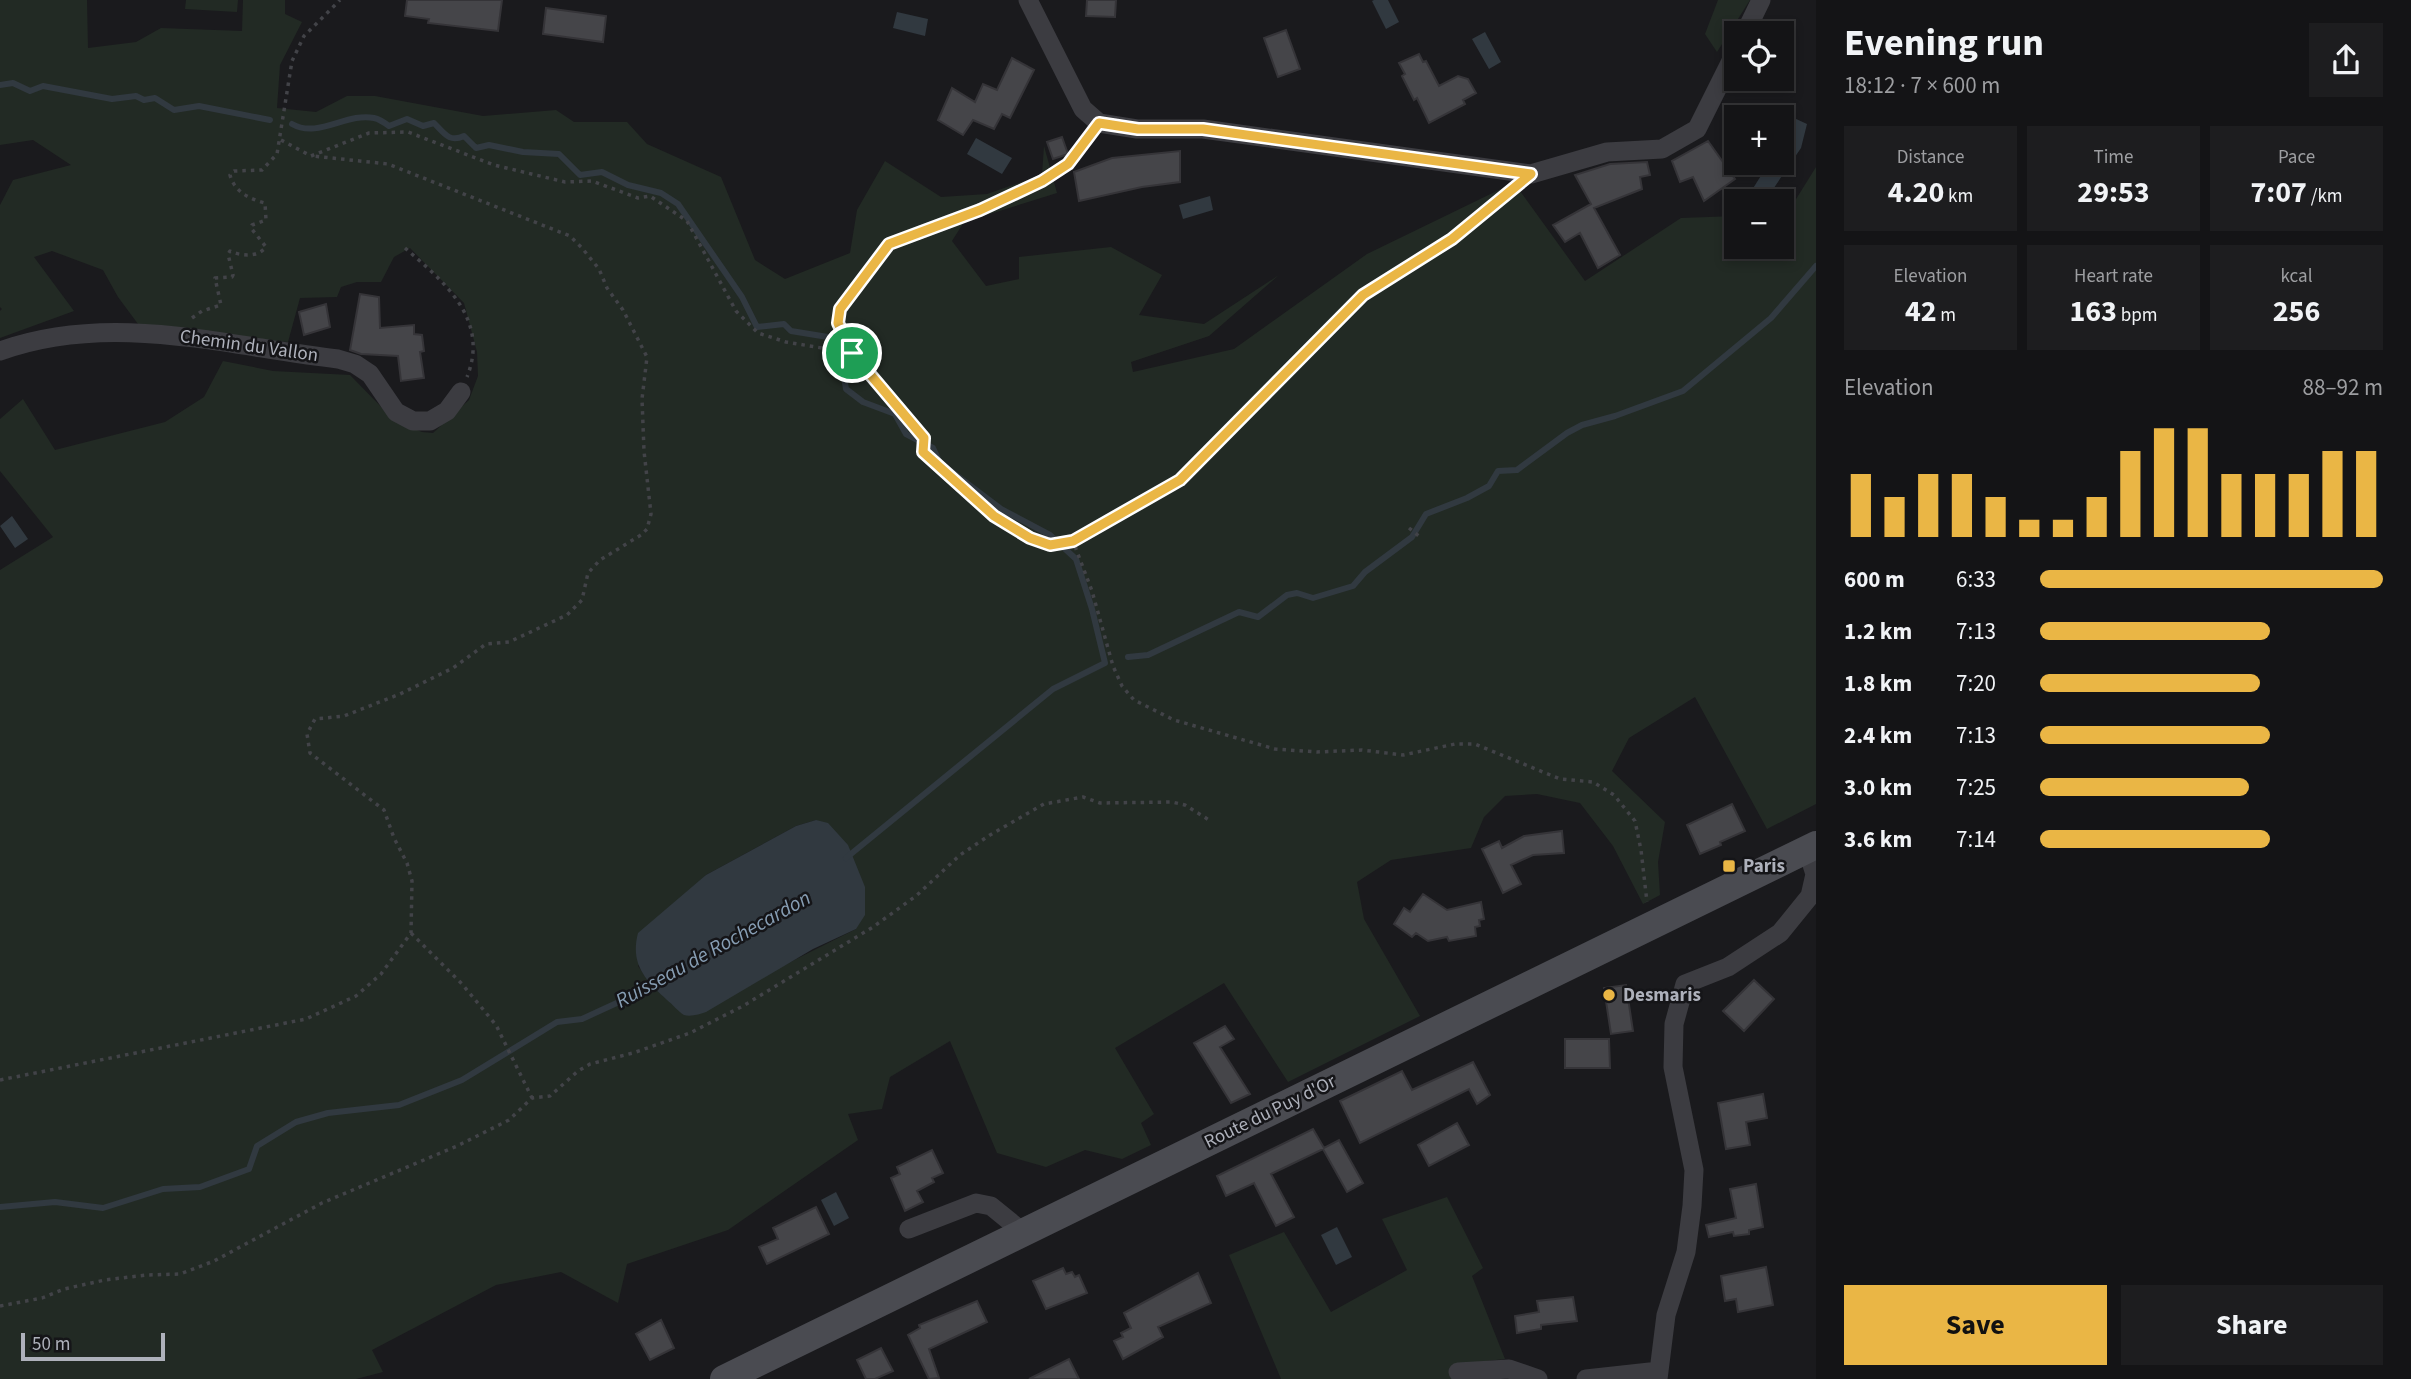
<!DOCTYPE html>
<html lang="en">
<head>
<meta charset="utf-8">
<style>
	body { margin:0; font-family:"Source Sans 3",sans-serif; background:#1d1d1f; color:#f1f3f6; height:100vh; display:flex; flex-direction:column; font-size:26px; white-space:nowrap }
	* { box-sizing:border-box; margin:0 }
	p { font-size:23px; color:#9d9ea1 }
	.icon { flex:none; width:38px; height:38px; fill:none; stroke:currentColor; stroke-width:2; stroke-linecap:round; stroke-linejoin:round }
	.map { position:relative; flex:1; overflow:hidden }
	.details { display:flex; flex-direction:column; background:#141416; width:595px }
	.details>* { flex:none }
	.controls { position:absolute; left:1724px; top:21px; display:grid; gap:14px }
	.controls a { display:grid; place-items:center; width:70px; height:70px; border-radius:0px; background:#141416; box-shadow:0 4px 10px #0003,0 0 0 2px #333335; font-size:35px }
	.scale { position:absolute; left:21px; bottom:18px; width:144px; box-sizing:border-box; padding-left:7px; border:4px solid #aeb1bb; border-top:0; font-size:19px; line-height:24px; white-space:nowrap; color:#aeb1bb; -webkit-text-stroke:5px #151518; paint-order:stroke }
	.pin { position:absolute; display:grid; place-items:center; width:60px; height:60px; color:#fff; margin:-30px; border:4px solid #fff; border-radius:50%; box-shadow:0 2px 7px #0007 }
	.round { display:grid; place-items:center; flex:none; width:74px; height:74px; border-radius:0px; background:#1d1d1f }
	.head { display:flex; align-items:center; justify-content:space-between; height:119px; padding:0 28px }
	h1 { font-size:38px; font-weight:700; line-height:52px }
	.metrics { display:grid; grid-template-columns:repeat(3,1fr); gap:10px; height:119px; padding:7px 28px }
	.metrics div { display:grid; align-content:center; border-radius:0px; background:#1d1d1f; text-align:center }
	.metrics b { font-size:30px; font-weight:700 }
	.metrics small { font-size:19px; font-weight:400 }
	.metrics p { font-size:19px }
	.chart { height:196px; padding:14px 28px }
	.chart p { display:flex; justify-content:space-between }
	.chart svg { width:100%; height:126px; margin-top:7px; stroke:#eab645; stroke-width:6 }
	.action { display:flex; gap:14px; margin-top:auto; padding:14px 28px }
	.action a { flex:1; height:80px; border-radius:0px; background:#eab645; color:#111; font-size:28px; font-weight:700; line-height:80px; text-align:center }
	.action a+a { background:#1d1d1f; color:#f1f3f6 }
	ul { padding:0 28px; list-style:none; font-size:23px }
	li { display:grid; grid-template-columns:112px 84px 1fr; align-items:center; height:52px }
	li i { height:18px; border-radius:9px; background:#eab645 }
	main { display:flex; flex:1; min-height:0 }
	.map>svg:first-child { display:block }
	.green { fill:#222a24; fill-rule:evenodd }
	.water { fill:#313940 }
	.lines { fill:none; stroke-linecap:round; stroke-linejoin:round }
	.stream { stroke:#313940; stroke-width:6 }
	.building { fill:#454549; stroke:#353438; stroke-width:2 }
	.path { stroke:#424348; stroke-width:3.5; stroke-dasharray:3.5 5; stroke-linecap:butt }
	.minor { stroke:#3c3c41; stroke-width:19 }
	.secondary { stroke:#4a4b51; stroke-width:28 }
	.route-casing { stroke:#fff; stroke-width:14 }
	.route { stroke:#eab645; stroke-width:9 }
	.poi-dot { fill:#eab645; stroke:#151518; stroke-width:2.5 }
	.labels { text-anchor:middle; dominant-baseline:central; stroke-width:5; stroke-linejoin:round; paint-order:stroke }
	.street-label { font-size:19px; fill:#aeb1bb; stroke:#151518 }
	.poi-label { font-size:19px; font-weight:bold; fill:#aeb1bb; stroke:#151518; text-anchor:start }
	.water-label { font-size:21px; font-style:italic; fill:#879eb4; stroke:#151518 }
</style>
</head>
<body>
<main>
<div class="map">
<svg width="1816" height="1379" viewBox="0 0 1816 1379">
	<rect width="100%" height="100%" fill="#1a1a1d"/>
	<path class="green" d="M0 0H87L88 48 136 42 161 28 242 31 243 0H285V14L302 22 280 65 277 108 316 112 347 96H375L483 116 556 110 574 122H627L647 144 721 177 755 260 785 279 850 253 857 210 885 161 941 197 987 194 1042 175 1044 146 1057 193 964 222 952 241 986 286 1019 279V257L1111 247 1162 275 1139 315 1204 324 1279 275 1209 336 1131 362 1133 372 1234 349 1367 254 1507 186 1520 191 1585 281 1681 218 1736 216V247H1782V208L1793 204 1816 167V804L1767 829 1695 697 1629 738 1612 771 1665 822 1658 862 1660 895 1643 904 1613 846 1580 803 1537 794 1505 796 1484 817 1471 848 1391 860 1357 882 1364 919 1420 1016 1288 1082 1224 983 1115 1048 1154 1114 1141 1123 1151 1145 1122 1159 1085 1150 1046 1167 997 1153 950 1041 890 1077 882 1109 848 1114 858 1140 728 1230 627 1264 618 1303 561 1272 496 1285 372 1350 383 1372 356 1379H0V570L53 537 0 471V419L23 399 55 450 165 422 204 397 223 361 273 371 350 375 395 421 422 432 433 433 469 400 478 376 477 352 464 303 410 248 394 257 381 282H357L341 287 337 297 300 298 288 342 233 337 138 324 118 297 103 270 52 251 34 257 74 311 0 338V311L2 309 0 307V205L13 180 71 165 33 140 0 145ZM816 820 856 929 685 1015 653 987 638 966 706 875 796 826Z
		M186 0H238L237 12 185 9Z
		M1718 0H1750L1717 52 1705 34Z
		M1447 1197 1483 1268 1472 1276 1505 1359 1459 1364 1458 1379H1281L1229 1255 1284 1232 1331 1312 1407 1270 1382 1219Z"/>
	<path class="water" d="M1374 0H1388L1399 22 1386 29 1372 1Z
		M897 12 928 19 925 36 893 28Z
		M1485 32 1501 62 1489 69 1472 39Z
		M1794 118 1807 124 1801 148 1765 201H1745L1769 163H1782V140Z
		M976 138 1012 158 1002 174 967 154Z
		M1210 196 1213 210 1183 219 1179 205Z
		M12 516 28 539 15 548 0 526Z
		M816 820 828 823 848 845 865 887V915L856 929 813 949 706 1012C700 1014 691 1017 684 1015 679 1012 672 1004 667 1000 645 980 630 964 638 933L706 875 796 826Z
		M836 1192 849 1218 834 1226 821 1200Z
		M1337 1227 1352 1257 1336 1265 1321 1235Z"/>
	<g class="lines">
		<path class="stream" d="M0 85 13 83 30 91 43 86 112 99 136 96 144 100 155 98 174 110 199 106 270 120
			M292 124C318 139 347 112 374 118 379 119 385 123 389 126L407 119 423 126 434 123C444 133 449 143 464 136L476 148 489 145 523 152 559 154 580 175 602 172 628 185 661 193 678 204 742 297 757 327 784 324 791 331 834 338 841 358 846 389 863 402 895 414 906 434 933 448 940 463 1001 509 1050 535 1076 559 1092 609 1105 663 1053 689 846 858
			M1128 657 1148 655 1239 612 1258 617 1287 595 1297 593 1313 598 1353 586 1365 572 1412 537 1426 514 1467 498 1489 486 1498 471 1517 470 1567 433 1582 425 1615 416 1683 391 1771 318 1816 266
			M0 1207 55 1202 103 1208 163 1189 200 1187 249 1169 257 1146 296 1122 328 1113 399 1105 462 1080 557 1022 582 1019 658 984"/>
	</g>
	<path class="building" d="M407 0H502L498 31 428 23 429 19 405 16Z
		M1087 0H1116L1115 17 1086 16Z
		M546 8 606 16 603 42 543 34Z
		M1286 30 1300 69 1278 77 1264 38Z
		M1419 54 1423 62 1426 61 1439 86 1458 76 1468 79 1476 93 1463 100 1465 104 1429 123 1417 98 1414 100 1402 76 1405 74 1399 63Z
		M1012 58 1034 70 1010 118 1002 114 994 129 973 120 963 135 938 120 952 88 975 102 983 84 997 90Z
		M1062 137 1068 154 1053 159 1047 142Z
		M1708 141 1735 179 1704 201 1693 177 1680 182 1672 161Z
		M1180 151V182L1142 187 1079 201 1074 172 1112 158Z
		M1647 162 1650 175 1640 177 1642 189 1594 208 1620 255 1598 268 1580 233 1565 242 1553 225 1591 204 1575 175 1610 164Z
		M360 294 379 297 380 328 414 325V334L422 335 424 351 420 352 424 378 401 381 398 356 361 354 350 350Z
		M326 304 330 327 304 335 299 312Z
		M1732 804 1745 831 1720 842 1721 845 1700 854 1687 825Z
		M1562 831 1564 853 1533 855 1511 865 1521 884 1503 893 1482 849 1499 841 1502 848 1524 836Z
		M1423 894 1447 910 1481 902 1484 919 1479 920 1480 926 1475 927 1476 936 1449 941 1447 937 1428 941 1416 933 1412 937 1394 924 1404 908 1410 912Z
		M1754 980 1774 999 1744 1031 1723 1011Z
		M1626 985 1633 1031 1611 1034 1604 988Z
		M1225 1026 1234 1039 1220 1047 1250 1094 1231 1103 1194 1043Z
		M1565 1039H1609L1610 1068H1565Z
		M1473 1062 1490 1095 1477 1104 1469 1089 1360 1143 1340 1101 1402 1071 1412 1090Z
		M1763 1094 1767 1118 1746 1122 1750 1145 1726 1149 1718 1103Z
		M1457 1123 1469 1145 1429 1166 1418 1145Z
		M1313 1129 1324 1148 1339 1140 1363 1183 1347 1192 1323 1149 1271 1174 1294 1217 1276 1226 1254 1183 1226 1196 1217 1176Z
		M932 1150 943 1173 932 1178 934 1182 917 1191 923 1202 905 1211 891 1178 900 1174 897 1167Z
		M1756 1184 1763 1227 1749 1230V1234L1734 1236 1733 1232 1709 1237 1706 1225 1736 1218 1730 1189Z
		M816 1207 829 1234 767 1264 759 1247 778 1239 773 1228Z
		M1766 1267 1773 1305 1738 1312 1736 1299 1725 1301 1721 1276Z
		M1063 1268 1066 1274 1072 1272 1075 1277 1079 1275 1087 1293 1046 1309 1033 1281Z
		M1198 1273 1211 1303 1158 1327 1163 1337 1123 1359 1114 1341 1123 1337 1121 1333 1131 1328 1124 1313Z
		M1573 1297 1577 1321 1541 1325V1329L1517 1333 1515 1316 1539 1312 1537 1301Z
		M977 1301 987 1322 929 1349 939 1378 929 1379 908 1335 920 1328 919 1325Z
		M661 1320 674 1348 650 1360 636 1334Z
		M881 1348 893 1371 875 1379H866L857 1360Z
		M1069 1359 1079 1379H1029Z"/>
	<g class="lines">
		<path class="path" d="M281 140 311 156 369 133 408 132 494 165 565 182 592 181 638 198 650 196 687 221 736 311 758 333 786 342 852 353 924 438 923 452C949 476 1016 544 1051 545 1058 545 1066 543 1073 541L1092 591 1113 666 1122 686 1134 700 1174 720 1275 749 1317 752 1362 750 1403 755 1455 744H1475L1560 779 1593 782 1614 795 1635 821 1641 850 1647 902
			M405 248C444 282 490 319 467 377
			M192 318 202 311 221 305 215 278 232 277 233 275 228 254 230 251C241 256 257 258 266 247L251 228 252 225 266 220 265 203C249 199 234 191 230 175L234 171 262 170 277 154 292 61 304 36 340 0
			M852 353 838 323 840 309 889 244 980 210 1043 181 1068 164 1088 137
			M1409 528 1420 537
			M1073 541 1180 480 1363 295 1452 239 1511 191
			M411 933 462 984 496 1025 532 1098
			M0 1080 306 1019 356 996 381 974 411 933 412 881 407 863 394 838 384 810 310 753 307 734 315 719 344 716 400 694 453 668 486 644 509 642 567 615 582 600 588 573 600 560 641 535 647 529 651 514 644 451 642 399 647 357 623 310 607 288 599 269 582 248 570 236 388 164 313 156
			M0 1306 42 1298 64 1289 105 1280 147 1275 180 1274 214 1261 322 1203 457 1146 509 1120 532 1098 550 1096 578 1071 590 1064 633 1053 690 1033 743 1006 873 927 916 896 960 855 990 835 1044 804 1083 797 1100 803 1172 802 1185 805 1209 820"/>
		<path class="minor" d="M1028 0 1083 109 1099 123 1137 129H1203L1531 174 1607 152 1662 149 1697 129 1736 51
			M1745 33 1761 0
			M0 351C111 311 225 346 338 359L355 364 370 374 396 412 413 421H430L447 411 461 392
			M909 1229 976 1203 991 1206 1024 1233
			M1458 1372 1509 1369 1538 1379
			M1586 1379 1659 1371
			M1658 1379 1666 1315 1686 1252 1692 1206 1694 1170 1673 1067 1674 1024 1685 984 1728 967 1780 933 1810 896 1815 874 1807 849"/>
		<path class="secondary" d="M724 1379 1816 845"/>
	</g>
	<g class="lines">
		<g class="route-casing">
			<path id="route" d="M1099 123 1138 129H1203L1531 174 1452 239 1363 295 1180 480 1073 541 1050 545 1030 538 994 516 923 452 924 438 852 353 838 323 840 309 889 244 980 210 1042 181 1068 164Z"/>
		</g>
		<use href="#route" class="route"/>
	</g>
	<g class="poi-dot">
		<rect x="1722" y="859" width="14" height="14" rx="3.5"/>
		<circle cx="1609" cy="995" r="7"/>
	</g>
	<g class="labels">
		<g class="street-label">
			<text transform="translate(249 346) rotate(8)">Chemin du Vallon</text>
			<text transform="translate(1270 1112) rotate(-26)">Route du Puy d'Or</text>
		</g>
		<g class="poi-label">
			<text x="1743" y="866">Paris</text>
			<text x="1623" y="995">Desmaris</text>
		</g>
		<g class="water-label">
			<text transform="translate(713 949) rotate(-29)">Ruisseau de Rochecardon</text>
		</g>
	</g>
</svg>
<div class="controls">
<a><svg class="icon" aria-label="locate" viewBox="0 0 24 24"><circle cx="12" cy="12" r="6"/><path d="M12 2v4M12 18v4M2 12h4M18 12h4"/></svg></a>
<a>+</a>
<a>−</a>
</div>
<div class="scale">50 m</div>
<div class="pin" style="left:852px;top:353px;background:#1e9e55"><svg class="icon" aria-label="arrive" viewBox="0 0 24 24"><path d="M6 21V4h12l-3 4 3 4H6"/></svg></div>
</div>
<section class="details">
<div class="head"><div><h1>Evening run</h1><p>18:12 · 7 × 600 m</p></div><a class="round"><svg class="icon" aria-label="share" viewBox="0 0 24 24"><path d="M12 15V3M7 8l5-5 5 5M5 13v7h14v-7"/></svg></a></div>
<div class="metrics">
<div><p>Distance</p><b>4.20<small> km</small></b></div>
<div><p>Time</p><b>29:53</b></div>
<div><p>Pace</p><b>7:07<small> /km</small></b></div>
</div>
<div class="metrics">
<div><p>Elevation</p><b>42<small> m</small></b></div>
<div><p>Heart rate</p><b>163<small> bpm</small></b></div>
<div><p>kcal</p><b>256</b></div>
</div>
<div class="chart"><p><span>Elevation</span>88–92 m</p>
<svg viewBox="0 0 160 44" preserveAspectRatio="none"><path d="M5 44V22M15 44V30M25 44V22M35 44V22M45 44V30M55 44V38M65 44V38M75 44V30M85 44V14M95 44V6M105 44V6M115 44V22M125 44V22M135 44V22M145 44V14M155 44V14"/></svg>
</div>
<ul>
<li><b>600 m</b>6:33<i style="width:100%"></i></li>
<li><b>1.2 km</b>7:13<i style="width:67%"></i></li>
<li><b>1.8 km</b>7:20<i style="width:64%"></i></li>
<li><b>2.4 km</b>7:13<i style="width:67%"></i></li>
<li><b>3.0 km</b>7:25<i style="width:61%"></i></li>
<li><b>3.6 km</b>7:14<i style="width:67%"></i></li>
</ul>
<div class="action"><a>Save</a><a>Share</a></div>
</section>
</main>
</body>
</html>
